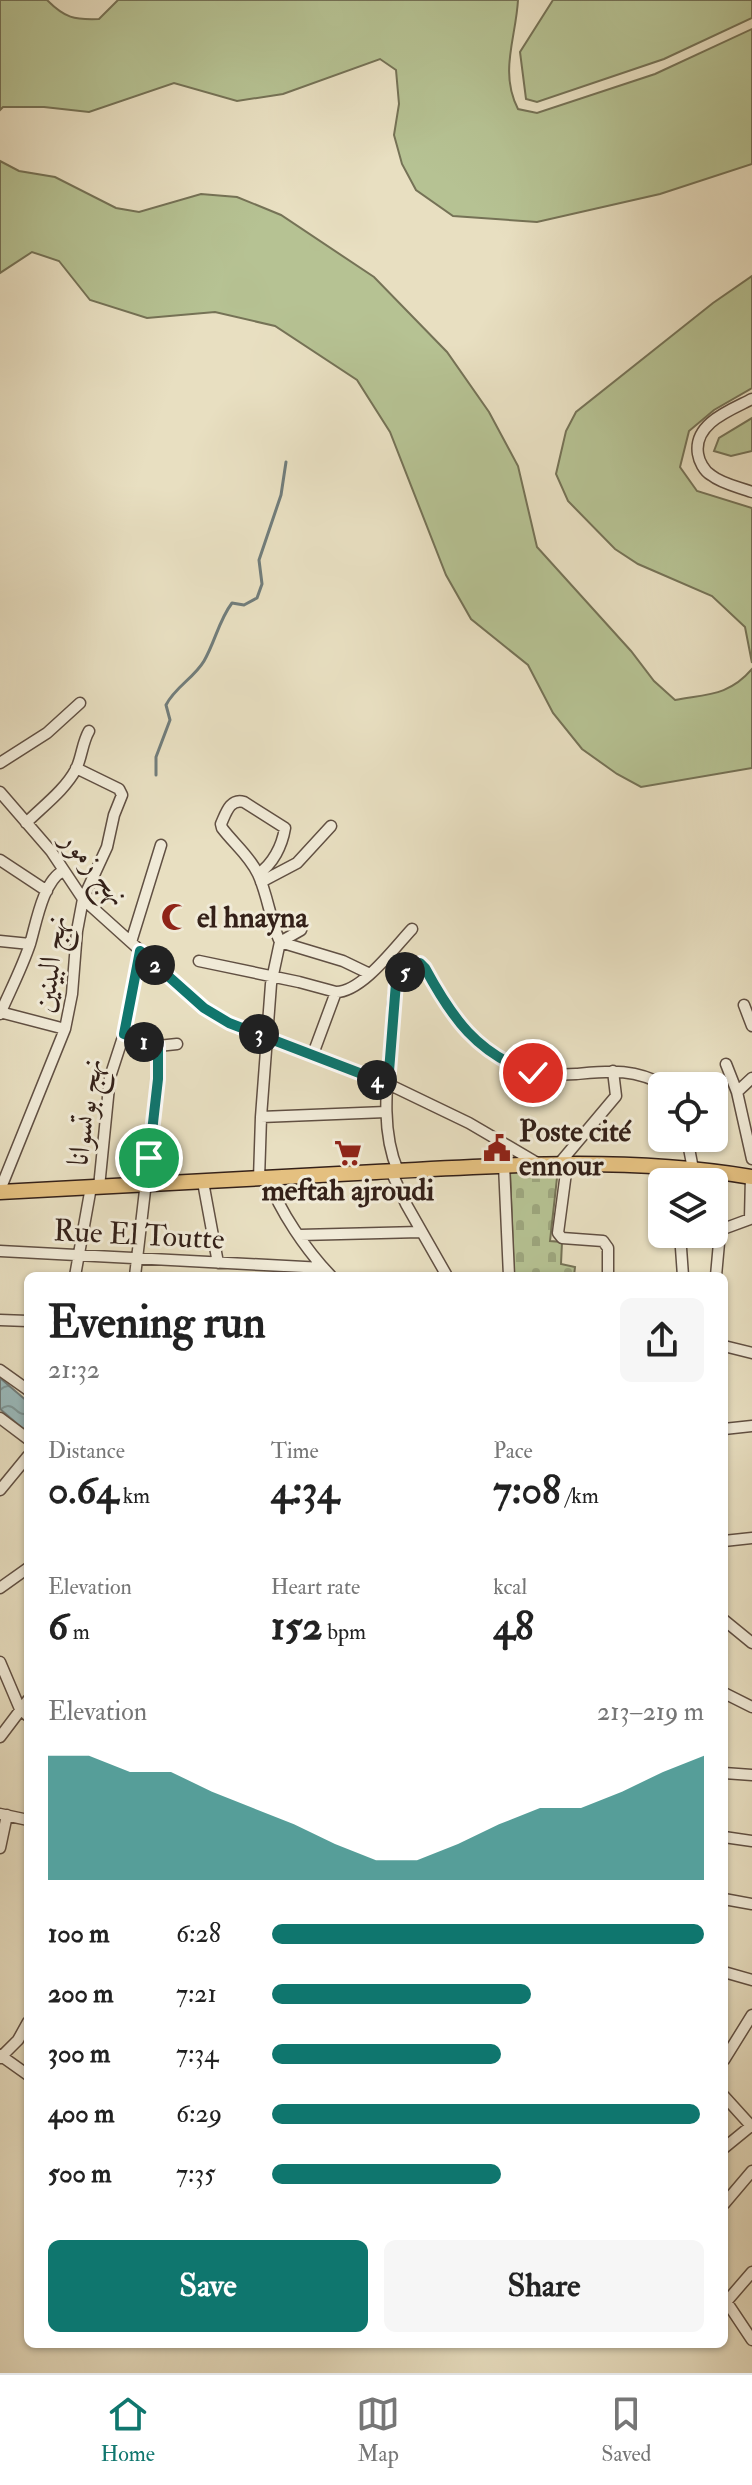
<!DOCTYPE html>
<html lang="en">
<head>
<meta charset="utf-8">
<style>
	body { margin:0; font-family:"IM FELL Double Pica",Amiri,serif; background:#f6f6f6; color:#222; height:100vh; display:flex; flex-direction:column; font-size:30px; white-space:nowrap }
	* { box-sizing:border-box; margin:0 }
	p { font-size:26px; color:#767676 }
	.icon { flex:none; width:44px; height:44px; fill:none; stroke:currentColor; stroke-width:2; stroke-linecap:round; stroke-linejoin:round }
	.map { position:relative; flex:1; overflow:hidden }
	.drawer { position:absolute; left:24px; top:1272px; width:704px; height:1076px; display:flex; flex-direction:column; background:#fff; border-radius:12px; box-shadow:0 2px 6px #0004 }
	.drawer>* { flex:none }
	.buttons { position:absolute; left:648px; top:1072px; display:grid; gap:16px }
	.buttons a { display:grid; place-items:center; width:80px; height:80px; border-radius:12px; background:#fff; box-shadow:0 2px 6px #0004; font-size:40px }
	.pin { position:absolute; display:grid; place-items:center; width:68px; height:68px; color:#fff; margin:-34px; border:4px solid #fff; border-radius:50%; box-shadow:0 2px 8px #0007 }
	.km { position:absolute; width:40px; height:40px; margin:-20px; border-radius:50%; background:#222; color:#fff; font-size:22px; line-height:40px; text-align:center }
	.round { display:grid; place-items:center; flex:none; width:84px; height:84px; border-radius:12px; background:#f6f6f6 }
	.overview { display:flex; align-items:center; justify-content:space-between; height:136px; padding:0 24px }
	h1 { font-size:44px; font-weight:700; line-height:60px }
	.stats { display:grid; grid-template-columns:repeat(3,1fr); gap:12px; height:136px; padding:8px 24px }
	.stats div { display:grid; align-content:center }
	.stats b { font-size:40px; font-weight:700 }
	.stats small { font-size:22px; font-weight:400 }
	.stats p { font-size:22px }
	.chart { height:224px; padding:16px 24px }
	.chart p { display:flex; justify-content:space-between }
	.chart svg { width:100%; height:144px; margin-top:8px; fill:#0f766e; opacity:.7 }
	.primary-button { display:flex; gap:16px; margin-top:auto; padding:16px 24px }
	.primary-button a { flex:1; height:92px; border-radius:12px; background:#0f766e; color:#fff; font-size:32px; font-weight:700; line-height:92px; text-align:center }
	.primary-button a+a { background:#f6f6f6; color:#222 }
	ul { padding:0 24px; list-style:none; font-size:26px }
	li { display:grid; grid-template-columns:128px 96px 1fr; align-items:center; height:60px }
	li i { height:20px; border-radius:10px; background:#0f766e }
	.menu { display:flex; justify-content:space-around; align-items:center; height:112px; border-top:2px solid #e0e0e0; background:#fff; font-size:22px; color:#767676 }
	.menu a { display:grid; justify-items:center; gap:4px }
	.menu .on { color:#0f766e }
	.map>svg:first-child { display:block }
	.grass { fill:#b6c293; stroke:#757256; stroke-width:2 }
	.cemetery { fill:url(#cemetery-stones); stroke:#757256; stroke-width:2 }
	.water { fill:url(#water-waves); stroke:#717d7b; stroke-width:2 }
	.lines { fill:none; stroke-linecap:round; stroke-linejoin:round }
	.stream { stroke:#717d7b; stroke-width:3 }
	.minor-casing { stroke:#615043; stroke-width:13 }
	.major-casing { stroke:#342119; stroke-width:17 }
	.minor { stroke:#f0ead7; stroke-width:10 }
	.major { stroke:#e4c080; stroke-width:14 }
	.route-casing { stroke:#fff; stroke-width:16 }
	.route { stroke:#0f766e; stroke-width:10 }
	.labels { text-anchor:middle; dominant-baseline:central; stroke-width:6; stroke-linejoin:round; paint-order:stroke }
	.street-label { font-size:30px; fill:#342119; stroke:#f0ead7 }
	.poi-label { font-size:30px; font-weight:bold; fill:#342119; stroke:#f0ead7; text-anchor:start }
</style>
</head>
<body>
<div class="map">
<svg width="752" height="2373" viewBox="0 0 752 2373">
	<defs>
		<pattern id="cemetery-stones" width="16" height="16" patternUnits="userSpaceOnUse" patternTransform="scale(2)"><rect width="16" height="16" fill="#b6c293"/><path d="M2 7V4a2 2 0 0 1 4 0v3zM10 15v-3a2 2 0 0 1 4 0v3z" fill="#9da67e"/></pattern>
		<pattern id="water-waves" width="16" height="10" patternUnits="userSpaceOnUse" patternTransform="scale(2)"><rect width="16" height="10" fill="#9ababc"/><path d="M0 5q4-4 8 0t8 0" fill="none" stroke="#7e9798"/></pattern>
	</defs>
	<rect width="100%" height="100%" fill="#e8dfc1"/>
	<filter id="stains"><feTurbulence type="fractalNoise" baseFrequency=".0025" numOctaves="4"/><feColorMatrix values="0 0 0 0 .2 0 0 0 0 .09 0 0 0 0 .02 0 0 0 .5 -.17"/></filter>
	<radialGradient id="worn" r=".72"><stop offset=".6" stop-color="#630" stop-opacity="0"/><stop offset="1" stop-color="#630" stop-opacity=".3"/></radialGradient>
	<path class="grass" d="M0 0H47C65 18 74 20 99 19L118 0H518C516 38 499 72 518 109L537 113 655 74 752 29V164L660 194 537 222 453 216 416 190 402 164 394 135 399 104 396 70 380 59 283 94 237 101 174 83 89 112 44 107H3L0 110Z
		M553 0H752V18L664 59 537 102 526 99 520 52Z
		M0 161 19 171 55 177 116 208 139 212 201 194 237 197 281 215 374 277 447 352 489 412 518 466 537 547 631 651 654 681 675 700C707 694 729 696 752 669V768L641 787 617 774 582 749 553 713 528 665 471 619 446 575 390 432 357 380 275 326 215 312 147 318 90 300 59 261 32 252 0 273Z
		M752 276V388L714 410 689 431 680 467 697 491 752 508V663L745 627 712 596 638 564 615 549 568 501 556 474 566 431 576 412 713 303Z
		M752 418V451L731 456 714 451 719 438Z"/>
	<path class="cemetery" d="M558 1169 550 1241 562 1242 561 1264 575 1267 574 1276H514L510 1171Z"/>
	<path class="water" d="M0 1378 28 1402V1433L0 1409Z"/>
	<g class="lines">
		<path class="stream" d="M156 775V757L170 720 166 705C175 687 194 678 204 661 215 642 219 620 232 603L244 605 257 598 262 584 259 560 281 495 286 462"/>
		<g class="minor-casing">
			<path id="minor" d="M752 399C731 410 693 423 698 454 699 461 704 471 711 475 722 484 739 487 752 492
				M0 763 47 733 80 703
				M0 792 51 851 83 899 204 1008 229 1023 388 1084 469 1123 539 1164
				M26 823C43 806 65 790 76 769 82 757 82 743 89 731
				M0 860 47 891
				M258 874C273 864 282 846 285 828L244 802C230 798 226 813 221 824L222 828C234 844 249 855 258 874 268 896 270 920 280 942L343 961 370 974
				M261 882 297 863 331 826
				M301 930 280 942 271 984 261 1117 386 1112
				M0 941 30 944
				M131 942 161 845
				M199 961 299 982 336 992
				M744 1005 752 1026
				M0 1012 65 1029
				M0 1014C10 991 22 968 30 944 36 924 43 881 63 871
				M124 1034 158 1046 177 1044
				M313 1054 336 992C362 992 395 947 412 929
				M726 1064 737 1092 752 1159
				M737 1092 752 1078
				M687 1138 693 1169
				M504 1165 509 1276
				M558 1165 616 1096 613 1071
				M567 1165 558 1233 562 1238 603 1241 608 1248V1276
				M391 1171 406 1204 447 1276
				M398 1171C379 1127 388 1075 392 1028 393 1015 392 998 396 985 398 975 409 968 417 963L425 968C460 1031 496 1080 576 1074 610 1071 634 1068 666 1086
				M268 1178C279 1211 307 1251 331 1276
				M259 1179 261 1117
				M203 1182 218 1263
				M681 1182V1168
				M99 1187 110 1077 124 1034 140 951
				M0 1190 65 1029 72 994 77 931 83 899 107 847 114 815 122 795 119 789 76 768
				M680 1234 683 1276
				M300 1235 420 1232
				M0 1251 323 1268
				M75 1276 91 1187
				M135 1276 158 1079V1046
				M716 1276 720 1232 723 1229 750 1219 751 1176
				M0 1320 28 1321
				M724 1346 752 1353
				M0 1370 28 1390
				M0 1418 28 1439
				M724 1429 752 1426
				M0 1490 28 1456
				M724 1541 752 1538
				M0 1588 28 1568
				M724 1620 752 1643
				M0 1662 20 1709 28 1716
				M724 1693 752 1707
				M0 1737 28 1700
				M724 1773 752 1775
				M0 1814 28 1820
				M724 1837 752 1841
				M0 1848 7 1815
				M724 1899 752 1904
				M724 1972 752 1980
				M0 2055 28 2075
				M0 2058 18 2040 28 2022
				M724 2060 752 2015
				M724 2096 752 2127
				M724 2148 752 2125
				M724 2204 752 2171
				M724 2298 752 2340
				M727 2301 752 2272"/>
		</g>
		<g class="major-casing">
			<path id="major" d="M0 1192C125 1185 251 1179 376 1172 502 1165 627 1156 752 1177"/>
		</g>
		<use href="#minor" class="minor"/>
		<use href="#major" class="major"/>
	</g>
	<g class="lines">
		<g class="route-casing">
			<path id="route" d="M149 1158 158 1079V1046L124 1034 140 951 204 1008 229 1023 388 1084 396 983 410 967 420 963 425 968C452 1018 477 1054 533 1073"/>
		</g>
		<use href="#route" class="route"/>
	</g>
	<defs>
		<g id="mosque-bare" transform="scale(2.16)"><path d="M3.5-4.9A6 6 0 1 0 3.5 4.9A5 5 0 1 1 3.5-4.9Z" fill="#8f2418" stroke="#f0ead7" stroke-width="2.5" paint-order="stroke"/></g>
		<g id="civic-bare" transform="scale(2.16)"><path d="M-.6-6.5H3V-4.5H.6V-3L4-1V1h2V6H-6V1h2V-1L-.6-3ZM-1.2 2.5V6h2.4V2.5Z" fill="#8f2418" stroke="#f0ead7" stroke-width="2.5" paint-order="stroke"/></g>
		<g id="supermarket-bare" transform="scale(2.16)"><path d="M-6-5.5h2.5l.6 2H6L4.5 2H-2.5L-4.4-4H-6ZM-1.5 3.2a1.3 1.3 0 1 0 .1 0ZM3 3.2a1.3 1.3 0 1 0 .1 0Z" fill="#8f2418" stroke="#f0ead7" stroke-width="2.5" paint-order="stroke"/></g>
	</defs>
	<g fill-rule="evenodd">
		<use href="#mosque-bare" x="175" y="917"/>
		<use href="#civic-bare" x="497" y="1148"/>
		<use href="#supermarket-bare" x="348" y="1153"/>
	</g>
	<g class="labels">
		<g class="street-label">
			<text transform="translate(95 868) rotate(51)">نهج زمور</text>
			<text transform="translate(50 964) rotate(-82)">نهج البينين</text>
			<text transform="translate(85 1112) rotate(-82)">نهج بوتسوانا</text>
			<text transform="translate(139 1235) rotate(3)">Rue El Toutte</text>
		</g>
		<g class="poi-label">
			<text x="197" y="917">el hnayna</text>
			<text x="519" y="1131">Poste cité<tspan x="519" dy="34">ennour</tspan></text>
			<text x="348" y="1190" text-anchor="middle">meftah ajroudi</text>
		</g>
	</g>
	<rect width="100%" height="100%" filter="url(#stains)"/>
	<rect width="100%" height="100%" fill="url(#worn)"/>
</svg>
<div class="buttons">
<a><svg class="icon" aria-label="locate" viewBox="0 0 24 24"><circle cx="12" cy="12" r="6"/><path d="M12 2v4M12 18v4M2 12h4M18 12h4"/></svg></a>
<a><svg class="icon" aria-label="layers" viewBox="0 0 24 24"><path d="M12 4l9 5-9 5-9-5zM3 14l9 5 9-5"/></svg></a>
</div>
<div class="pin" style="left:149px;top:1158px;background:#1e9e55"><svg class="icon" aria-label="arrive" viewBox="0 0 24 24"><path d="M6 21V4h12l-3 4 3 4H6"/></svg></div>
<div class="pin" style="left:533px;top:1073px;background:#d93025"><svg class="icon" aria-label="check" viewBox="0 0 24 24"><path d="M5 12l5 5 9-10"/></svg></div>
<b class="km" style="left:144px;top:1042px">1</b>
<b class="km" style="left:155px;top:965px">2</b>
<b class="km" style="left:259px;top:1034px">3</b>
<b class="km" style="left:377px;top:1080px">4</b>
<b class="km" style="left:405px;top:972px">5</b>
<section class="drawer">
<div class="overview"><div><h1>Evening run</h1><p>21:32</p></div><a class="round"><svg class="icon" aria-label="share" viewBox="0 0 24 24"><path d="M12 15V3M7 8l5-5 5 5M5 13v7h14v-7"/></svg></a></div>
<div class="stats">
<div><p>Distance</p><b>0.64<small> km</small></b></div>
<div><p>Time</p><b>4:34</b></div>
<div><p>Pace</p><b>7:08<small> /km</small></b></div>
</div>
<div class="stats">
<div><p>Elevation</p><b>6<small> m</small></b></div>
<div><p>Heart rate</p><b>152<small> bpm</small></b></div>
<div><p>kcal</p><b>48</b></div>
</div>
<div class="chart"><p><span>Elevation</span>213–219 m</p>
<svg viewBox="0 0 160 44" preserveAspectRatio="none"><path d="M0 44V6L10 6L20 11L30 11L40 17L50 22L60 27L70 33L80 38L90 38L100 33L110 27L120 22L130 22L140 17L150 11L160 6V44z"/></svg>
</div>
<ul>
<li><b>100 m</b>6:28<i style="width:100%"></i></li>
<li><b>200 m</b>7:21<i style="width:60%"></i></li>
<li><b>300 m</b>7:34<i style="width:53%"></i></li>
<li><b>400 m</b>6:29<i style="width:99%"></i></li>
<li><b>500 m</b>7:35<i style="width:53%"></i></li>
</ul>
<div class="primary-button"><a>Save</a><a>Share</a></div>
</section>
</div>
<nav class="menu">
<a class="on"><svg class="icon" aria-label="home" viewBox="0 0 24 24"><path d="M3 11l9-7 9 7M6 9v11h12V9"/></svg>Home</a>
<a><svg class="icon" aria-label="map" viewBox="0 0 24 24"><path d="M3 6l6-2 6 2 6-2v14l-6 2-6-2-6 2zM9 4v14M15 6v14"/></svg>Map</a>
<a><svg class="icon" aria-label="saved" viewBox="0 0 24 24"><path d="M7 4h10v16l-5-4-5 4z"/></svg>Saved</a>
</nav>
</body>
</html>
